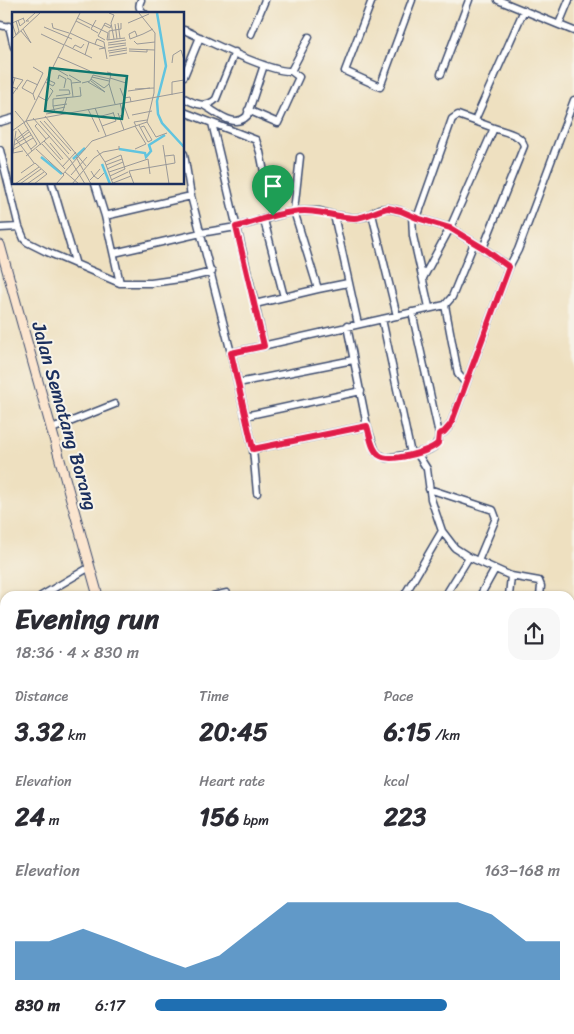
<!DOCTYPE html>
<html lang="en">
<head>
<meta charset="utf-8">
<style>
	body { margin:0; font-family:Sriracha,sans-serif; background:#f7f7f7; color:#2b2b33; height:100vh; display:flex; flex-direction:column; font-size:19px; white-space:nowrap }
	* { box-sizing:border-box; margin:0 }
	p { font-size:16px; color:#7c7c81 }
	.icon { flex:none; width:28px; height:28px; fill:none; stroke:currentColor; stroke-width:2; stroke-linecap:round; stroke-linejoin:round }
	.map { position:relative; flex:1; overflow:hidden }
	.details { position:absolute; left:0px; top:591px; width:575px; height:444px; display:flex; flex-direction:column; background:#fff; border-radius:15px 15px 0 0; box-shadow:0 1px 4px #0004 }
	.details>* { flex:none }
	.pin { position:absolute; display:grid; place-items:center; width:42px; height:42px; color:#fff; margin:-51px -21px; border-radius:50% 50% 50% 0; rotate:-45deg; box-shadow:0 0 5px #0007 }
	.pin .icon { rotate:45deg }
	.round { display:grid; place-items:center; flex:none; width:52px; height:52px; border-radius:15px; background:#f7f7f7 }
	.headline { display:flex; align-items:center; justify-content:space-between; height:85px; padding:0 15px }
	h1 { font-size:28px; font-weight:700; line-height:38px }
	.figures { display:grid; grid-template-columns:repeat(3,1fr); gap:8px; height:85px; padding:5px 15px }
	.figures div { display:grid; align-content:center }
	.figures b { font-size:25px; font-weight:700 }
	.figures small { font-size:14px; font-weight:400 }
	.figures p { font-size:14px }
	.chart { height:140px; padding:10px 15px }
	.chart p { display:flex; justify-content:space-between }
	.chart svg { width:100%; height:90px; margin-top:5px; fill:#1f6fb2; opacity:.7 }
	ul { padding:0 15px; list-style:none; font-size:16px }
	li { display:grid; grid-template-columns:80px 60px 1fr; align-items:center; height:38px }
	li i { height:12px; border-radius:6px; background:#1f6fb2 }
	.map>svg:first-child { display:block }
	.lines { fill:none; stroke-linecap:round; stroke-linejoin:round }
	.street-casing { stroke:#3b4a6d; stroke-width:9 }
	.secondary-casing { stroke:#3b4a6d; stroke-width:11 }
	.street { stroke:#fff; stroke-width:6 }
	.secondary { stroke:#fbe5cf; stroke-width:9 }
	.route-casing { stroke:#fff; stroke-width:10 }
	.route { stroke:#e11d48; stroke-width:6 }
	.labels { text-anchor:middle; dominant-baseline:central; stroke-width:4; stroke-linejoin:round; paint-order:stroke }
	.street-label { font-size:19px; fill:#1b2f5e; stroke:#f7f3e8 }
	.inset-river { fill:none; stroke:#61c4df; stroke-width:2.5 }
	.inset-road { fill:none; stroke:#9a9999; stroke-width:1 }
	.view { fill:#0f766e; fill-opacity:0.15; stroke:#0f766e; stroke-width:2.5 }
	.inset-edge { fill:none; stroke:#1b2f5e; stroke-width:2.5 }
</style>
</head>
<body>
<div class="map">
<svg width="574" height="1034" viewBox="0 0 574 1034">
	<rect width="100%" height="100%" fill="#f7f3e8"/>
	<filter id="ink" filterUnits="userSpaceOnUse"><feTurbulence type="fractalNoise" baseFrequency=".02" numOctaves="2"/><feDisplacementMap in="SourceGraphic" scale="10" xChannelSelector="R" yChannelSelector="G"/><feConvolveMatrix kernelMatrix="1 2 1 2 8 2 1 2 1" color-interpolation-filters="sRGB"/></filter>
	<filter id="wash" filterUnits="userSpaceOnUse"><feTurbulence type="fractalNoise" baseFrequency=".0096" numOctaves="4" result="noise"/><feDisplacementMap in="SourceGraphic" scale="20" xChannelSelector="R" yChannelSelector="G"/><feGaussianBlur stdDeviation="1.12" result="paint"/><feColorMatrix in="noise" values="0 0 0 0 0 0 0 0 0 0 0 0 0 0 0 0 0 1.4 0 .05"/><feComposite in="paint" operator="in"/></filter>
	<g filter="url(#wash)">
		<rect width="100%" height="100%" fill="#eee0c0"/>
	</g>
	<g filter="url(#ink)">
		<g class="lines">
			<g class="street-casing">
				<path id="street" d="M141 0C138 6 139 9 145 14
					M372 0 345 71 380 87 412 0
					M498 0 574 31
					M559 24 569 0
					M0 25 14 28
					M9 26 14 47
					M184 30C207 40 270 73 291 71L309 37
					M251 34 265 0
					M441 74 469 0
					M184 76 200 37
					M184 98C195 104 206 109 216 99L235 52
					M205 106C218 113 234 129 247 116L264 65
					M248 110 278 123 299 77 291 71
					M184 112 256 140 260 152 273 216
					M475 120 524 10
					M0 122 14 118
					M212 123 255 304 318 289 294 211 300 157
					M0 150 19 227 24 239 27 242 45 251 120 283H151L187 278 212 272
					M184 154 191 196 231 353 445 305 452 297 474 243
					M52 184 76 265
					M95 184 105 216 120 283
					M372 214 397 316
					M334 215 355 218 367 216 379 209 388 208 401 211 417 218 450 228 494 128 458 115 452 119 417 218
					M412 215 413 236 429 307
					M105 216 191 196
					M264 220 284 297
					M0 228 19 227
					M483 248 524 146C522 134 504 132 494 128
					M114 253 201 233 236 227 294 211H320L334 215 358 324
					M423 278 450 228 483 248 509 267 518 250 574 100
					M318 289 348 283
					M255 304 264 346
					M445 305 458 374 463 380 467 381
					M412 312 439 434 444 432 451 424 509 267
					M382 319 411 454C424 452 439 450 439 434
					M347 326 367 426 375 450 378 454 386 458 411 454
					M231 353 253 449 367 426
					M238 383 353 360
					M245 416 361 391
					M52 429 115 404
					M253 449 257 493
					M417 453 427 469 431 499 442 531 455 548 469 557 511 576 539 581 541 586 540 596
					M429 489 493 510 496 518 478 561
					M41 596 90 567
					M213 596 227 593
					M404 596 442 531
					M445 596 469 557
					M480 596 495 569
					M509 596 511 576
					M0 620 5 617
					M570 631 572 617
					M0 700 5 697
					M0 720 5 735
					M0 770 5 767
					M0 804 5 802
					M570 817H574
					M0 839 5 836
					M570 854 574 856
					M0 873 5 870
					M0 907 5 905
					M0 940 5 938
					M0 1017 5 1014
					M44 1030 46 1034
					M322 1030 323 1034
					M73 1034 79 1030
					M191 1034 203 1030
					M279 1034 280 1030
					M487 1034V1030"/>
			</g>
			<g class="secondary-casing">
				<path id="secondary" d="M0 245 98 596
					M216 1030 218 1034"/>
			</g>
			<use href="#street" class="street"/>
			<use href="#secondary" class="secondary"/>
		</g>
	</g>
	<g class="lines" filter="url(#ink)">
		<g class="route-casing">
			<path id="route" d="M388 208 401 211 417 218 450 228 483 248 509 267 451 424 444 432 439 434 438 443C430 452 389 463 379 455 371 449 370 435 367 426L253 449 231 353 264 346 236 227C255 222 274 214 293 212 315 208 333 217 354 218 367 218 376 210 388 208Z"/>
		</g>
		<use href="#route" class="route"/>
	</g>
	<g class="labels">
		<g class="street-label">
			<text transform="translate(65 416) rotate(74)">Jalan Sematang Borang</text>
		</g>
	</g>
	<g transform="translate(12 12)">
		<rect width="172" height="172" fill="#eee0c0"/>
		<path class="inset-river" d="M145 1 154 54 145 89 146 102 150 111 172 135M107 137 133 141 134 145 139 139 137 133 153 123M29 145 50 162M61 147 73 136M90 152 98 172"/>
		<path class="inset-road" d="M97 1 102 3 99 11 102 27M127 1 143 21 142 81 135 110M65 6 96 21 95 28 113 26M6 8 8 14 13 10 11 6M84 8 79 17 86 21M4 9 7 19 4 23 0 11 12 6M17 9H14L23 1M64 9 78 16M40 11 41 16 57 21M93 11 99 14 98 16 92 13ZM106 11 108 26M116 11 137 2M103 12 105 27M92 13 86 24 93 28M32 15 60 27M9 19 19 31 11 17M58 21 77 30 73 43M29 22 52 33M125 24 123 19 117 22 118 27 131 22 141 17M0 27 28 1M97 28V19L109 17V11M122 29 125 32 143 30M77 30 93 36 95 47M96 31 114 28M83 32 85 27 92 30 93 36 87 37M53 33 80 46M96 33 114 31M61 36 63 33 69 36 72 32M96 36 114 33M117 37 143 38M96 39 115 36M117 39 135 40V37M97 41 115 38M97 44 115 41M46 45 78 59M160 51 161 43 169 38 172 48M21 55 31 61 21 82M41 55 56 64M95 60 99 61 97 72 103 92M57 63 69 70 60 71M0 65 11 68 0 83M80 65 97 69M3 66 0 75 6 77M98 66 114 71M46 67 47 63 54 67 52 76M79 67 92 76 97 72M79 69 93 80M33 70 41 74 43 71 34 67M76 70 93 80M70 71 78 69 81 63 98 67M108 76 112 86 118 85 119 90M123 77 142 76M116 79 138 76M160 83V70L172 68M26 84 35 89 41 79 38 76M44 84 58 82 57 78H47M61 85 69 84 68 75M23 88 21 82 10 76 15 68 26 73M108 91 111 103 108 104M111 91 117 107M41 94V87L61 85 59 68 55 66M83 96 94 124M76 97 87 120M3 99 13 111M35 99 53 95M43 101 41 94 55 92M106 101 112 118M34 102 51 99 55 85M120 103 140 99M33 104 74 154M86 105 101 101M21 106 59 149 73 172M14 109 172 80M14 109 29 133M28 109 57 142M32 109 59 139M12 111 25 132 19 137M25 112 23 114 34 127M127 113 136 130 140 128 132 114 129 115M90 114 104 109 101 100M124 114 122 110 135 108M6 117 20 139M0 119 14 109 68 1M4 119 1 141 11 139M4 127 22 151M3 128 16 118M5 129 17 120M32 129 49 148M38 131 51 147M30 132 53 157M2 133 19 123M151 133 157 172M2 137 21 126M24 137 52 163 44 172M123 137 134 132 123 114M85 138 93 150 109 143 113 157 98 164M14 144 38 124M64 145 79 172M93 150 101 172M94 153 110 147M50 155 64 140M95 157 111 150M79 159 82 164 88 157M53 160 67 172M97 160 136 147 138 162M9 161 23 151 35 162 22 172M51 162 80 129 135 110 144 125 155 121M59 163 75 145M78 168 82 164 86 167 92 161M99 168 116 160M101 171 119 164M3 172 27 155M8 172 29 157M15 172 32 160M60 172 82 146 91 140 107 137V134M122 172 117 159 163 151 162 143 153 144"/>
		<path class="view" d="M38 56 115 64 110 107 33 99Z"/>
		<rect width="172" height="172" class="inset-edge"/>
	</g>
</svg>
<div class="pin" style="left:273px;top:216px;background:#1e9e55"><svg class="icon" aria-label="arrive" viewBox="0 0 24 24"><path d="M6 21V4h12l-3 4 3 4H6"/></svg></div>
<section class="details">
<div class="headline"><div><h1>Evening run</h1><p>18:36 · 4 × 830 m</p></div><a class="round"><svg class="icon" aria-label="share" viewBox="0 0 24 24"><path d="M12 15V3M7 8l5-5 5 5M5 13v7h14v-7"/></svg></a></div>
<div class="figures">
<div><p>Distance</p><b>3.32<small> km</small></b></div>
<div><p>Time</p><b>20:45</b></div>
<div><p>Pace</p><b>6:15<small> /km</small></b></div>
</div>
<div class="figures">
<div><p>Elevation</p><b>24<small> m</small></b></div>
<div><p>Heart rate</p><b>156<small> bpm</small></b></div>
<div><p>kcal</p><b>223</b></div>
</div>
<div class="chart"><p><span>Elevation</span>163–168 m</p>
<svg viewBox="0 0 160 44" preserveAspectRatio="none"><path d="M0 44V25L10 25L20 19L30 25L40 32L50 38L60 32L70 19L80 6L90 6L100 6L110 6L120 6L130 6L140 12L150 25L160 25V44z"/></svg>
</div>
<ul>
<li><b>830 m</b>6:17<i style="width:72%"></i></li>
</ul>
</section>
</div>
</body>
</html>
